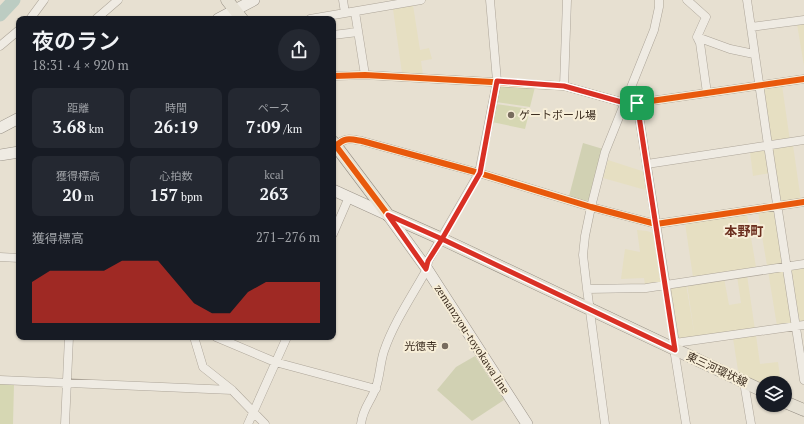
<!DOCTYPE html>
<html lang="ja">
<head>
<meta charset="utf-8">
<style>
	body { margin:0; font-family:"PT Serif","Noto Sans JP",serif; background:#242831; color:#f1f3f6; height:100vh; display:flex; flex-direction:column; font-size:15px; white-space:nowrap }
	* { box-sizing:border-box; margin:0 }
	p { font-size:13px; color:#9ea1a6 }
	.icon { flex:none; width:22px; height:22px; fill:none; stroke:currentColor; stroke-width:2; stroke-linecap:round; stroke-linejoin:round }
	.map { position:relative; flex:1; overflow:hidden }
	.panel { position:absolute; left:16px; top:16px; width:320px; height:324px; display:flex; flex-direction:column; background:#171b24; border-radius:8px; box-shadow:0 1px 3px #0004 }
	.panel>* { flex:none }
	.buttons { position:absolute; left:756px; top:376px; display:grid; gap:8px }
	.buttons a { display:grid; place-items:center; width:36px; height:36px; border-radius:50%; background:#171b24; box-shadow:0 1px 3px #0004; font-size:20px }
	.pin { position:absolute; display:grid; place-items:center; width:34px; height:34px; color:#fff; margin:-17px; border-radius:8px; box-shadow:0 2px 6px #0006 }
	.round { display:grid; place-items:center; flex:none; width:42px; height:42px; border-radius:21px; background:#242831 }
	.overview { display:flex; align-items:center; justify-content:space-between; height:68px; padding:0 16px }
	h1 { font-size:22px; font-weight:600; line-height:30px }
	.stats { display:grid; grid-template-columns:repeat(3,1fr); gap:6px; height:68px; padding:4px 16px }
	.stats div { display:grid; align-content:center; border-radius:8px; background:#242831; text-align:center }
	.stats b { font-size:17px; font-weight:600 }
	.stats small { font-size:11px; font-weight:400 }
	.stats p { font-size:11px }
	.chart { height:112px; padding:8px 16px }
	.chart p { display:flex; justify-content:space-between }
	.chart svg { width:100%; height:72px; margin-top:4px; fill:#d93025; opacity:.7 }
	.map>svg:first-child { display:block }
	.farmland { fill:#e6dfc2 }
	.green { fill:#d6d7b3 }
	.cemetery { fill:#d1d1b3 }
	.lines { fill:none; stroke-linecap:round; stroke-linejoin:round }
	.river { stroke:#bcccc2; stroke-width:13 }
	.street-casing { stroke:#ada599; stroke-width:9 }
	.secondary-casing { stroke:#9c958a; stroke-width:12 }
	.primary-casing { stroke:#928b80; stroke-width:13 }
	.street { stroke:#efebe3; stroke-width:8 }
	.secondary { stroke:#efebe3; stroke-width:11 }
	.primary { stroke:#e6e1d4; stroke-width:12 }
	.cycleway-casing { stroke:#f7eed8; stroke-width:8 }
	.cycleway { stroke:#e8590c; stroke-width:6 }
	.route-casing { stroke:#fff; stroke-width:8 }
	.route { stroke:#d93025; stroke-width:5 }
	.poi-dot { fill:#786c5e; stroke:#f7eed8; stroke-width:1.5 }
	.labels { text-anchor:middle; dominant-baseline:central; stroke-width:4; stroke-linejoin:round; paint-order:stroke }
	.poi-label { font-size:11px; fill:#3d2e20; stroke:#f7eed8; text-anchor:start }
	.street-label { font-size:11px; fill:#3d2e20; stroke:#f7eed8 }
	.quarter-label { font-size:13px; font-weight:bold; fill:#6b2e1e; stroke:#f7eed8 }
</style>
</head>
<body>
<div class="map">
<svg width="804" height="424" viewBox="0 0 804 424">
	<rect width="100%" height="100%" fill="#e7e0d1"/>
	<path class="farmland" d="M413 5 420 50 429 48 432 59 421 61 423 75 402 73 393 9Z
		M804 23V66L797 24Z
		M782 85 790 141 770 142 763 88Z
		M793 145 801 201 780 202 772 151 774 148Z
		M767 149 770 173 753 176 750 152Z
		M608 160 645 172 649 191 603 178Z
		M774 210 775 211 783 263 767 266 758 212Z
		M747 214 756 267 693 277 685 223Z
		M637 230 647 231 656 234 662 283 645 285 644 278 621 279 625 249 640 252Z
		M804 266V322L799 323 791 270Z
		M783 269 794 322 777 326 768 271Z
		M747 275 755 330 695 338 687 284 724 278 729 305 741 303 737 276Z
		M686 284 695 338 676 341 669 289Z
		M756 335 760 364 778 362 781 383H763V389L739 377 733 338Z"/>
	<path class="green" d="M499 86 535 87 530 107 496 102Z
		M496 104 530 109 525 129 492 122Z
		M0 383 14 384 13 424H0Z"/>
	<path class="cemetery" d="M583 143 603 149 590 200 586 201 569 196Z
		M475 356 504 400 472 421 437 390 456 367Z"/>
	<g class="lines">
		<path class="river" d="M0 15 14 0"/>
		<g class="street-casing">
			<path id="street" d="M343 0 345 13
				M687 0 706 17 697 37 730 49 754 54
				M747 0 768 145 804 380
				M355 12 365 75
				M30 19 44 0
				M96 19 118 0
				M310 19 421 0
				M751 27 804 20
				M333 35 358 32
				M697 37 700 43 707 93
				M0 46 19 30
				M333 76 365 75 564 86 625 103H637L804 79
				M564 86 567 0
				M637 103 675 343V355L686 424
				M336 146C345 137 350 139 362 141L479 173 591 207 656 224 804 202
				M647 164 804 140
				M333 234 349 197
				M0 257 19 258
				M587 289 646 288 804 264
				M194 337 203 367 232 390 265 424
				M216 337 275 362 376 389
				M675 343 804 325
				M0 380 232 390
				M744 382 751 424
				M65 424 69 337
				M248 424 287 337
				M361 424C363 407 371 402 376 387 380 376 380 363 384 351 394 322 412 296 427 269L428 261 479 173 497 81 490 0
				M605 424 587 289 583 255 585 236 591 207 605 152 654 30 659 7V0"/>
		</g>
		<g class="secondary-casing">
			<path id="secondary" d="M218 19 254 0
				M0 128 19 118
				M0 155 19 152
				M333 190 388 215 427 269 527 424"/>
		</g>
		<g class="primary-casing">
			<path id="primary" d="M227 0 242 19
				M333 142 388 215 442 239 763 391
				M785 402 804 410"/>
		</g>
		<use href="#street" class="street"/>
		<use href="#secondary" class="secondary"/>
		<use href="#primary" class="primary"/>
		<g class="cycleway-casing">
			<path id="cycleway" d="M333 76 365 75 564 86 625 103H637L804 79
				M333 142 388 215
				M336 146C345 137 350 139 362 141L479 173 591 207 656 224 804 202"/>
		</g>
		<use href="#cycleway" class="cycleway"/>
	</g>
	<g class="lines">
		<g class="route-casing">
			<path id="route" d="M637 103H625L564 86 497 81 480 173 442 239 388 215 426 269 428 261 442 239 675 350 637 103"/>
		</g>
		<use href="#route" class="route"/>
	</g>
	<g class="poi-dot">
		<circle cx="511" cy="115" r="4"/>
		<circle cx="445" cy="346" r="4"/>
	</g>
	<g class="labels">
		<g class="poi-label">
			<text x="519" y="115">ゲートボール場</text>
			<text x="437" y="346" text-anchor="end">光徳寺</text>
		</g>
		<g class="street-label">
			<text transform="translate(472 339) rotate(57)">zemanzyou-toyokawa line</text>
			<text transform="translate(717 369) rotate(25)">東三河環状線</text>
		</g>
		<g class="quarter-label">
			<text x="744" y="231">本野町</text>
		</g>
	</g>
</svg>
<div class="buttons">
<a><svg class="icon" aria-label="layers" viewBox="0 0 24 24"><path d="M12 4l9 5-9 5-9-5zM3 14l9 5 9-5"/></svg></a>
</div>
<div class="pin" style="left:637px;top:103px;background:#1e9e55"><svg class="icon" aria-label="arrive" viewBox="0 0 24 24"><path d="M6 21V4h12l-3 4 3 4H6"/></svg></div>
<section class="panel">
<div class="overview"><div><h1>夜のラン</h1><p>18:31 · 4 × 920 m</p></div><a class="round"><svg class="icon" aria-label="share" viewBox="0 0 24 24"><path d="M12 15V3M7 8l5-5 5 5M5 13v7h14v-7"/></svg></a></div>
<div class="stats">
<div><p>距離</p><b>3.68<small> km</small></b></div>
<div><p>時間</p><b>26:19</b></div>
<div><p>ペース</p><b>7:09<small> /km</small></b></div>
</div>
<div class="stats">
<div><p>獲得標高</p><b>20<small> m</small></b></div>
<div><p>心拍数</p><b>157<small> bpm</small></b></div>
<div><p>kcal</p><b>263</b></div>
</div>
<div class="chart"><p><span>獲得標高</span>271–276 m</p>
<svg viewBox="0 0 160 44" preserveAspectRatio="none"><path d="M0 44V19L10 12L20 12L30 12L40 12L50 6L60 6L70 6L80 19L90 32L100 38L110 38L120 25L130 19L140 19L150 19L160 19V44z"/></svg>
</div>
</section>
</div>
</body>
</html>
